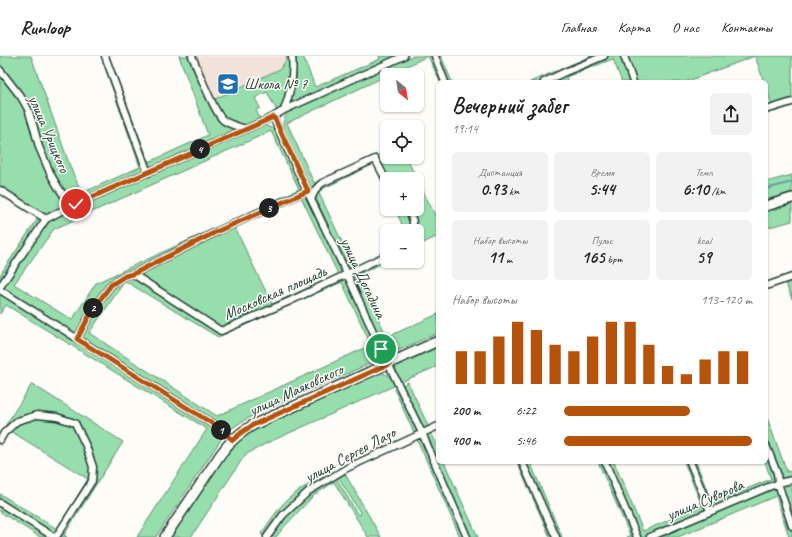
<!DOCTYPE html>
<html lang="ru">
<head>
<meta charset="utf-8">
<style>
	body { margin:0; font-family:Caveat,sans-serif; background:#f2f2f2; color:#222; height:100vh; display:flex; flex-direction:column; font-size:15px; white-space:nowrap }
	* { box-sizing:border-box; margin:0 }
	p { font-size:13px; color:#767676 }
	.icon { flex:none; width:22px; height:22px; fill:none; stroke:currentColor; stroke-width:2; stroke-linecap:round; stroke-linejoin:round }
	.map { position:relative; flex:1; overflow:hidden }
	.side { position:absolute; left:436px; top:24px; width:332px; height:384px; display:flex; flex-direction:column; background:#fff; border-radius:6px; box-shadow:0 1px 3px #0004 }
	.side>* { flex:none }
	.needle { width:26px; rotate:150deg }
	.fabs { position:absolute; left:380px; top:12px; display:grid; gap:8px }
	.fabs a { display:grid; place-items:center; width:44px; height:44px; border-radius:6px; background:#fff; box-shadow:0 1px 3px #0004; font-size:20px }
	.pin { position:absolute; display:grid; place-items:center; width:34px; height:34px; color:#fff; margin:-17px; border:2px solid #fff; border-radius:50%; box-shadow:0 1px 4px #0007 }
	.km { position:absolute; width:20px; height:20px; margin:-10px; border-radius:50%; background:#222; color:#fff; font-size:11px; line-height:20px; text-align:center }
	.round { display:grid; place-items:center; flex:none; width:42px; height:42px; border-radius:6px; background:#f2f2f2 }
	.head { display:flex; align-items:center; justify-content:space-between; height:68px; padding:0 16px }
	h1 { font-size:22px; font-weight:800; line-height:30px }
	.figures { display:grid; grid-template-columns:repeat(3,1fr); gap:6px; height:68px; padding:4px 16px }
	.figures div { display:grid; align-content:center; border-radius:6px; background:#f2f2f2; text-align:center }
	.figures b { font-size:17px; font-weight:800 }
	.figures small { font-size:11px; font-weight:400 }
	.figures p { font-size:11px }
	.chart { height:112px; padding:8px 16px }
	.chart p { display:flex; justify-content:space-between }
	.chart svg { width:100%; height:72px; margin-top:4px; stroke:#b45309; stroke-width:6 }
	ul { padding:0 16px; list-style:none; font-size:13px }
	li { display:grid; grid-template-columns:64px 48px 1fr; align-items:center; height:30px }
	li i { height:10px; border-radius:5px; background:#b45309 }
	header { display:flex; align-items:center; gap:24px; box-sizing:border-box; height:56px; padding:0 20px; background:#fff; border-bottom:1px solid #e0e0e0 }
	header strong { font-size:19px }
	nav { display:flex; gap:22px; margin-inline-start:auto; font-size:14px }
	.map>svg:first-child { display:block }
	.built { fill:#f3e2d9 }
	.green { fill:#97dead; stroke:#5b8e70; fill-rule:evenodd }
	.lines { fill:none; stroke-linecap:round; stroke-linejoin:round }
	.stream { stroke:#669ca9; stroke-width:2 }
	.street-casing { stroke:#1f3d34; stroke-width:9 }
	.secondary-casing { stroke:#1f3d34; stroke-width:12 }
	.street { stroke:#fdfcf7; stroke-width:6 }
	.secondary { stroke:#fdfcf7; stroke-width:9 }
	.route-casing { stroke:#fff; stroke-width:8 }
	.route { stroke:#b45309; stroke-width:5 }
	.labels { text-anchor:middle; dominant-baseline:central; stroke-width:3; stroke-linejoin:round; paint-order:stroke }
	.poi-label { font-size:16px; fill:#1f3d34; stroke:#fdfcf7; text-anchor:start }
	.street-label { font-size:16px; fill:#1f3d34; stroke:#fdfcf7 }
</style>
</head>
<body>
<header>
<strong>Runloop</strong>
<nav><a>Главная</a><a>Карта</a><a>О нас</a><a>Контакты</a></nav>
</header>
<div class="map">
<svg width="792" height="481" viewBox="0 0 792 481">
	<rect width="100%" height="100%" fill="#fdfcf7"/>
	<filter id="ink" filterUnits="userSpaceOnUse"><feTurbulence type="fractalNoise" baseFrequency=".025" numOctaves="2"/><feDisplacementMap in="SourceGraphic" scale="8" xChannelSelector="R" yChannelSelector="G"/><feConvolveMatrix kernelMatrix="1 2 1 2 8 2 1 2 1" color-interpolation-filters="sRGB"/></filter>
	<g filter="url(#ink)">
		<path class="built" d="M196 0H286L287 3 280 13 215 43Z"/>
		<path class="green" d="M0 0H31L71 113 82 137 140 111 101 0H102L143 111 141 115 80 144C54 149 39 69 30 52 25 41 17 30 10 21 7 18 1 13 0 9 0 7 0 3 0 0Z
			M106 0H109L149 106 208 79 179 0H190L221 66 236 73 155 110H150L146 107Z
			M286 0H289C290 12 289 49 277 55L267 36 255 42 260 52 256 54 260 63 247 69H242L236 67 225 61 222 58 215 43 280 13 287 3Z
			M296 0H303L315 31 380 3 379 0H398L298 45 294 46 291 43C297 26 297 18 296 0Z
			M413 0H432L443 26H440L428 0 287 67 314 127 387 95V101H406L417 123H387V137L374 108 318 135 354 211 387 196V205L358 219 387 281 438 258V277L390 298 386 296 350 215 284 76C282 68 283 63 288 56Z
			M437 0H441L452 26H447Z
			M591 0H620L629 26H622L613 3 566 21 568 26H530Z
			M628 0H792V50L774 56 766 31V26H764L755 0 685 26H637Z
			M0 19 16 38 25 52 49 120 55 132 63 144V148L60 152 50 157 43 156 34 153 0 131Z
			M264 69 274 73 278 79 304 134 110 228 77 280 3 232 44 172 50 165 57 160 247 76ZM271 75 299 133 96 227 72 264 14 228 54 173Z
			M792 119V136L766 144V126Z
			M417 123 438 165V180L417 190V175H405L395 153H417Z
			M0 136 39 160 42 164 0 226V219L38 162 0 138Z
			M305 138 344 218 221 273 136 218 219 176ZM301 141 338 218 272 248 234 170Z
			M792 145V165L766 172V152Z
			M133 220 221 277 345 222 381 298 380 303 265 354C251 361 238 366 227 377L81 282C92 258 104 227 133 220ZM125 225 218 281 342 226 371 289 217 360 89 277Z
			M792 223V243L785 226 766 233V232Z
			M0 236 212 369 224 379 156 481H137L207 373 6 249 0 258Z
			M438 289V310L401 326 396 315V308Z
			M379 316C388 318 391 321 396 329L267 387 245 399 191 481H169L231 390 252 374Z
			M408 326 429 372 423 375 402 329Z
			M32 328 123 386 64 479 67 481H59L94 426V409L76 367 57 359 16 363 0 378Z
			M397 331 419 377 415 379 394 333Z
			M766 359 787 416 792 415V422L779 424V417L766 383Z
			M37 361 56 362 73 368 84 390 91 410V425L55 480 0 445V438L57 473 88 423 12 376 5 381 0 390C0 382 11 371 18 367 23 364 31 363 37 361Z
			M431 376 438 392V406H444L478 481H470L425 378Z
			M420 380 464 481H460L416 381Z
			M766 395 775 418 776 425 710 453 691 406H696L712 447 771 423 765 406H766Z
			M517 406H521L554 481H550Z
			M524 406H530L562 481H557Z
			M598 406H604L635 481H627L630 479Z
			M607 406H614L643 475 702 450 684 406H689L708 454 645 481H638Z
			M348 409 308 433 265 481H263V480L261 478C269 467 277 453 288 443 305 428 328 419 348 409Z
			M344 416 381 481H368L334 426 313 440 285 470 276 481H269L284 461 310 436 335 420 358 459 361 458 337 419Z
			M792 426V465L780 428Z
			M777 429 792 475V481H789L776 440 678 481H656Z
			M0 449 50 481H40L0 456Z"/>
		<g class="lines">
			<path class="stream" d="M766 133 792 126"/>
			<g class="street-casing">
				<path id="street" d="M105 0 148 117
					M192 0C197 12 215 58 223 64 230 69 239 71 246 73
					M435 0 445 26
					M624 0 633 26
					M0 14 21 41 28 53 34 72 39 91 51 119 58 131 67 144 77 149
					M544 26 565 16 604 0
					M284 54C291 36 294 19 292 0
					M766 54 792 46
					M273 61 307 135 347 218 381 293 422 377 467 481
					M0 134 46 163
					M311 143 316 133 322 127 375 103 384 120 388 123
					M409 153 413 166V175
					M133 218 221 275 290 245 387 199
					M766 230 792 221
					M0 231 46 163 63 154 246 73 273 61 284 54 404 0
					M0 234 213 368 233 383
					M77 283 93 253 111 229 125 220 133 218 218 175 307 135
					M0 384 4 377 17 365 37 359 57 361 75 367 86 390 93 411 92 425 56 481
					M766 389 777 417 778 427 792 470
					M522 406 556 481
					M605 406 637 481
					M690 406 710 455
					M0 447 54 481
					M267 481 283 459 309 435 347 412 438 370
					M650 481 778 427 792 424"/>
			</g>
			<g class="secondary-casing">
				<path id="secondary" d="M766 150 792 142
					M165 481 220 399C229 386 239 377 253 369L438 285"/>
			</g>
			<use href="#street" class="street"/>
			<use href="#secondary" class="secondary"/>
		</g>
	</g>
	<g class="lines" filter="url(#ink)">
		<g class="route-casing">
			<path id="route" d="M76 148 274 61 308 135 218 175 133 218 125 220 111 229 93 253 77 283 213 368 233 384 242 376 253 369 389 308 381 293"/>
		</g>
		<use href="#route" class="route"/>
	</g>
	<defs>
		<g id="school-square" transform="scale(1.15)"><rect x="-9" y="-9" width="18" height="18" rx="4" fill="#1f6fb2" stroke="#fdfcf7"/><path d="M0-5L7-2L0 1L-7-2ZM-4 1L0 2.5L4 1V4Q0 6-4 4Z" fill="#fff"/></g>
	</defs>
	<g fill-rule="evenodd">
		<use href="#school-square" x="228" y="28"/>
	</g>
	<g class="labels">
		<g class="poi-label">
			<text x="244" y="28">Школа № 7</text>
		</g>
		<g class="street-label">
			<text transform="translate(49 78) rotate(67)">улица Урицкого</text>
			<text transform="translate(363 222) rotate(65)">улица Догадина</text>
			<text transform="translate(275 237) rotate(-24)">Московская площадь</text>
			<text transform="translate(296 334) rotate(-25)">улица Маяковского</text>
			<text transform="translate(350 399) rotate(-28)">улица Сергея Лазо</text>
			<text transform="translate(705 444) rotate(-23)">улица Суворова</text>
		</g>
	</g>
</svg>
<div class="fabs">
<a><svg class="needle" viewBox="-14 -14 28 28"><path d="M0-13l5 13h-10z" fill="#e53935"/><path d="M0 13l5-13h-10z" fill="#767676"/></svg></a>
<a><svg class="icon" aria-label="locate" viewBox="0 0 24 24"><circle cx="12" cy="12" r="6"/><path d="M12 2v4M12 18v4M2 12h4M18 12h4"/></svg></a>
<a>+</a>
<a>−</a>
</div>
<div class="pin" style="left:381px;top:293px;background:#1e9e55"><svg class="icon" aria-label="arrive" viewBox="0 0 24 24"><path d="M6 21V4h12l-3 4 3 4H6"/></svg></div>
<div class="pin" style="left:76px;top:148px;background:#d93025"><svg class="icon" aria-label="check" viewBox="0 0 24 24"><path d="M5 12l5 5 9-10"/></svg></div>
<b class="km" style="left:221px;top:374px">1</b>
<b class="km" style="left:93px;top:252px">2</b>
<b class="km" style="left:269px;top:152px">3</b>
<b class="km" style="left:200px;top:93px">4</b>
<section class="side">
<div class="head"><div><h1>Вечерний забег</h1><p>19:14</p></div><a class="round"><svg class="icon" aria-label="share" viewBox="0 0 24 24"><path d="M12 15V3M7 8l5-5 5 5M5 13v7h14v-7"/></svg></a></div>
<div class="figures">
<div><p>Дистанция</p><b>0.93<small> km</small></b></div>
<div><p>Время</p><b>5:44</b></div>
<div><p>Темп</p><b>6:10<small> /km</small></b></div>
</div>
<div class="figures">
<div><p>Набор высоты</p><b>11<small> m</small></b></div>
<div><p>Пульс</p><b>165<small> bpm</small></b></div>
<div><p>kcal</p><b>59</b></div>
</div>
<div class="chart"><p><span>Набор высоты</span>113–120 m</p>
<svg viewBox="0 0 160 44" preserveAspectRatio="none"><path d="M5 44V24M15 44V24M25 44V15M35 44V6M45 44V11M55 44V20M65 44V24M75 44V15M85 44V6M95 44V6M105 44V20M115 44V33M125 44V38M135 44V29M145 44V24M155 44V24"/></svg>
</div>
<ul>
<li><b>200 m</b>6:22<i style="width:67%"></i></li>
<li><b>400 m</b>5:46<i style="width:100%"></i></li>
</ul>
</section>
</div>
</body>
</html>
